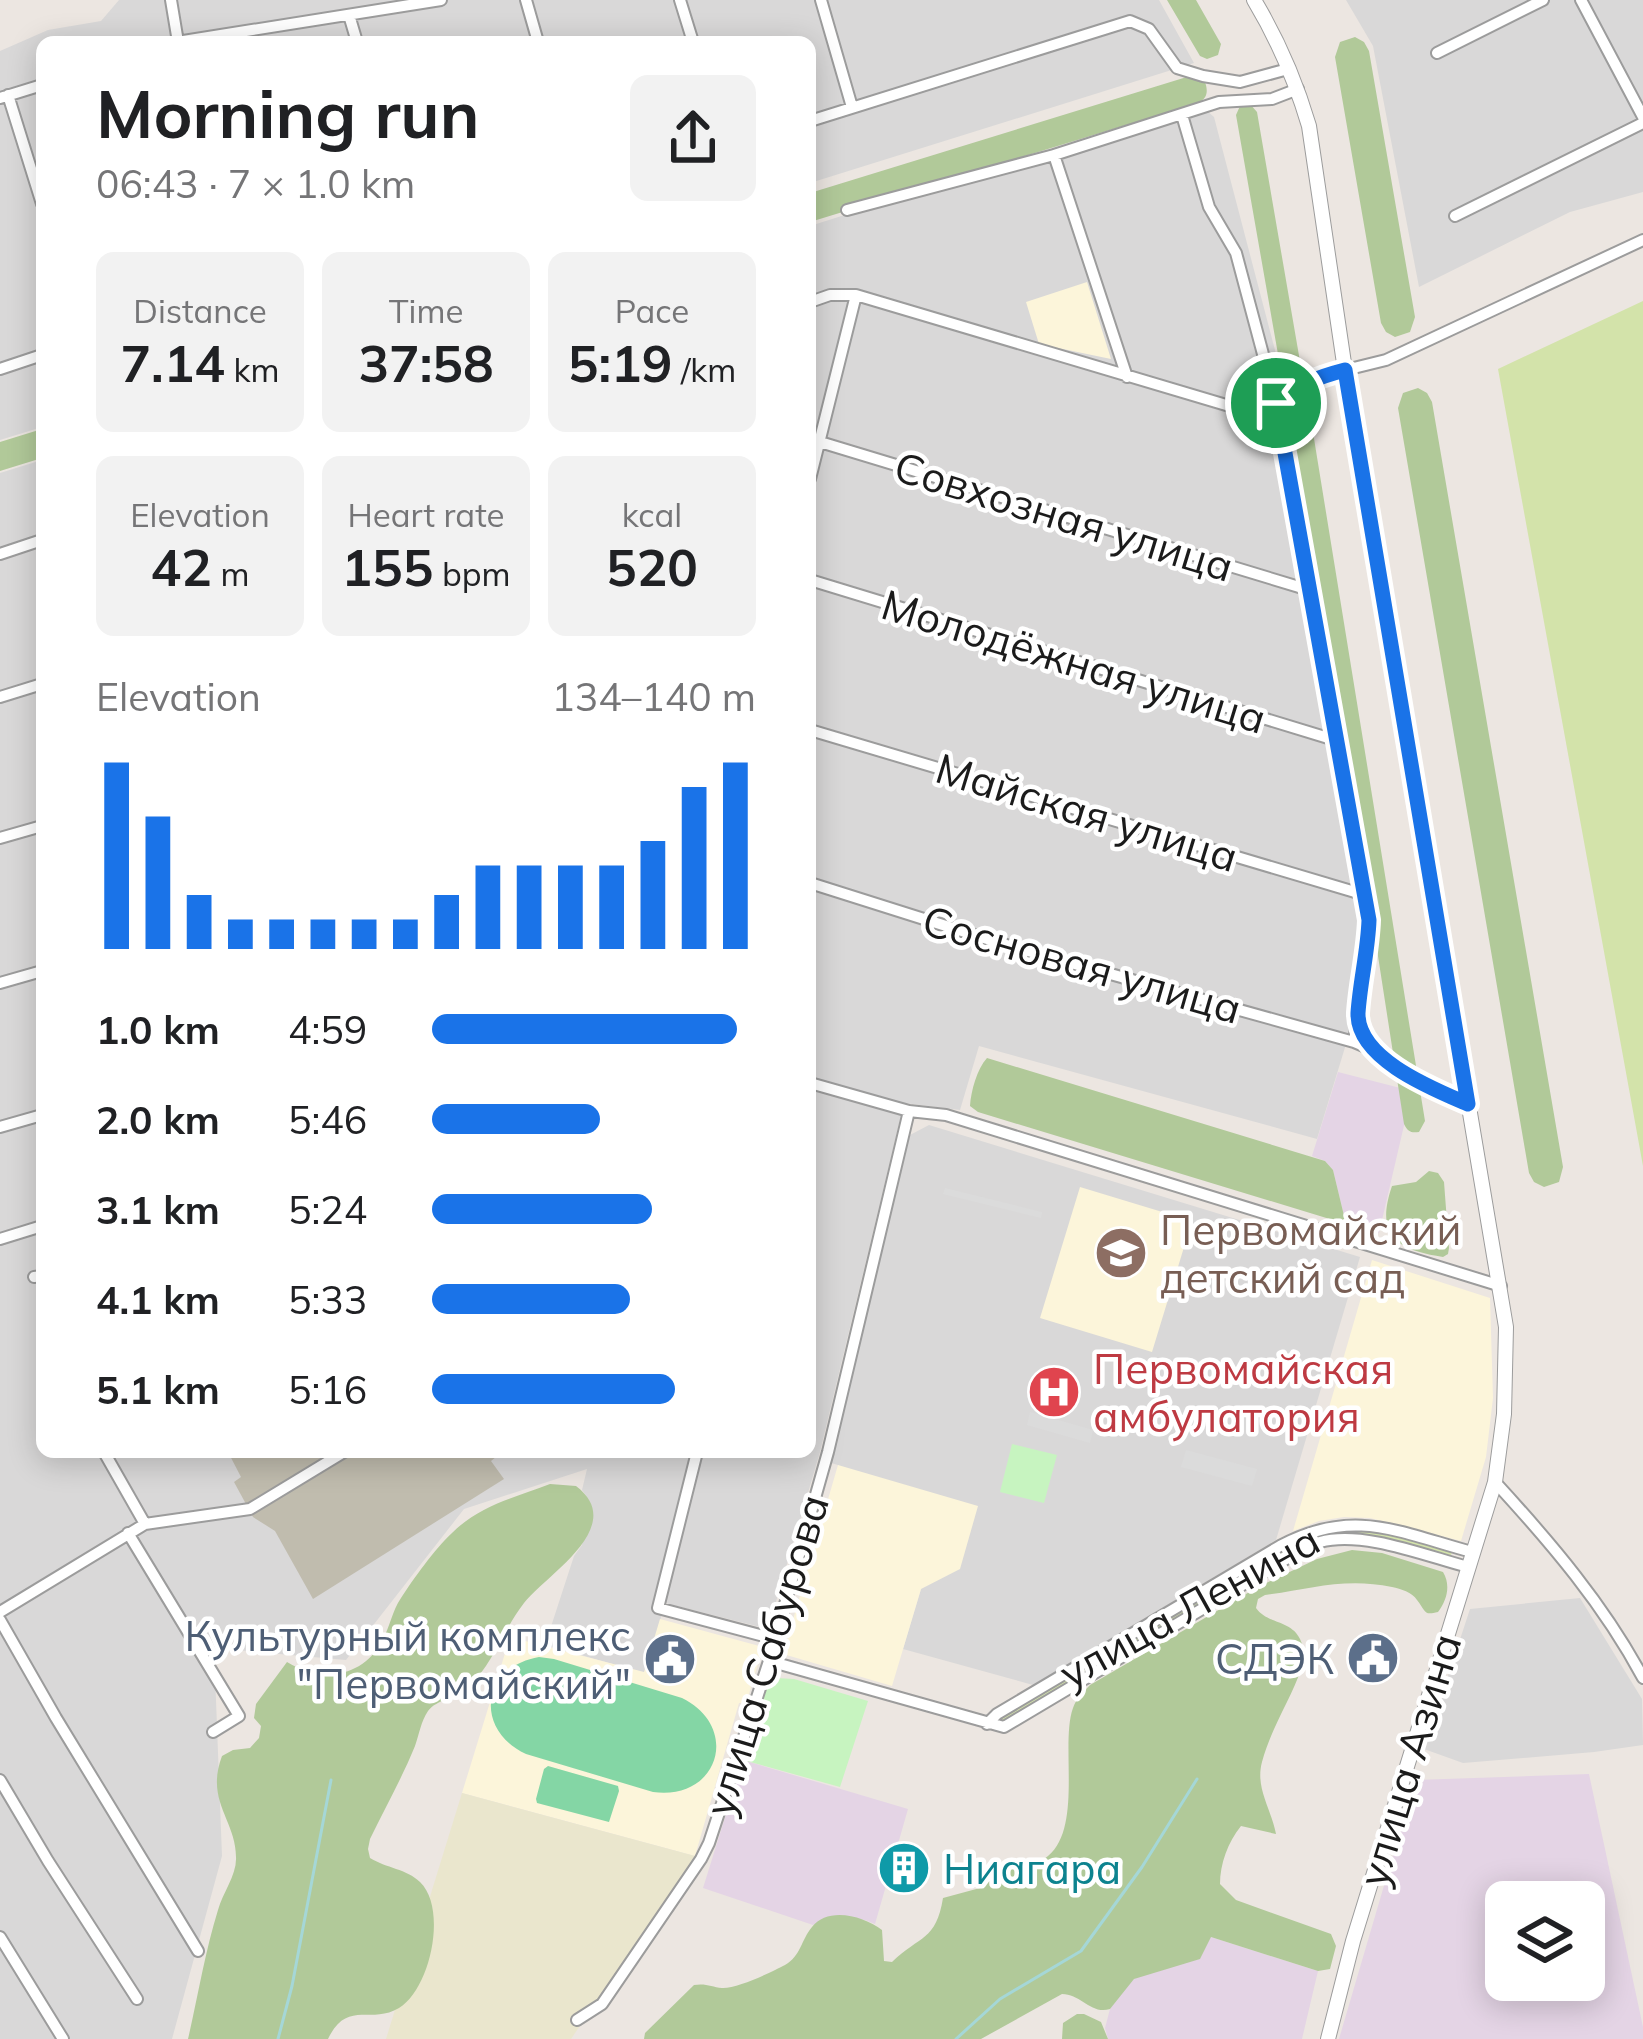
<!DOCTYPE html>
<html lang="en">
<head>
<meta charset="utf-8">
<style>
	body { margin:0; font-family:Mulish,sans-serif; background:#f2f2f2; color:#202124; height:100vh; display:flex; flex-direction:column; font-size:45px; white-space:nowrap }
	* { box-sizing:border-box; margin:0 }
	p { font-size:39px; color:#757577 }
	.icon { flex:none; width:66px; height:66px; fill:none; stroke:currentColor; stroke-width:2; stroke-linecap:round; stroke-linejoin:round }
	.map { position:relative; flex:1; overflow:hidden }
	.side { position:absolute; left:36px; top:36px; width:780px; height:1422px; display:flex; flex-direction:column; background:#fff; border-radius:18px; box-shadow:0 6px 30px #0003 }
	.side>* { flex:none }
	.buttons { position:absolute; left:1485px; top:1881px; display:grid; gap:24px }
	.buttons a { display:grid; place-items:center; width:120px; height:120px; border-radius:18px; background:#fff; box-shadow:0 6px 30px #0003; font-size:60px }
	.pin { position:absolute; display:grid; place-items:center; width:102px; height:102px; color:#fff; margin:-51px; border:6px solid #fff; border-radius:50%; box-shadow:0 3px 12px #0007 }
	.round { display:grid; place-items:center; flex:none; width:126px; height:126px; border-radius:18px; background:#f2f2f2 }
	.headline { display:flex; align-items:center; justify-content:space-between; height:204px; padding:0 60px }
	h1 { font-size:66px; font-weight:700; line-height:90px }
	.stats { display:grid; grid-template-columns:repeat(3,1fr); gap:18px; height:204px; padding:12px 60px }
	.stats div { display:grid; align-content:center; border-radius:18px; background:#f2f2f2; text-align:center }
	.stats b { font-size:51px; font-weight:700 }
	.stats small { font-size:33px; font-weight:400 }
	.stats p { font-size:33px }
	.chart { height:336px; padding:24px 60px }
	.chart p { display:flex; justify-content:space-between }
	.chart svg { width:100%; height:216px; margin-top:12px; stroke:#1a73e8; stroke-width:6 }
	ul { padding:0 60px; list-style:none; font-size:39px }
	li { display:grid; grid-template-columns:192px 144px 1fr; align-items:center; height:90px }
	li i { height:30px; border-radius:15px; background:#1a73e8 }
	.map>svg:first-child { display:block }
	.residential { fill:#d9d8d8 }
	.industrial { fill:#e4d4e5; fill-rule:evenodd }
	.education { fill:#fcf5da }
	.construction { fill:#c0bcae }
	.farmland { fill:#eae6cd }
	.grass { fill:#d3e3aa }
	.forest { fill:#b1c999 }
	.park { fill:#c7f4c0 }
	.pitch { fill:#84d6a5 }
	.parking { fill:#dbdbdb }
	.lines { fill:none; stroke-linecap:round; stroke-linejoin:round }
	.stream { stroke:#a5d7d7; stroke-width:3 }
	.minor-casing { stroke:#9c9c9c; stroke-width:14 }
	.tertiary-casing { stroke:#9c9c9c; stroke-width:16 }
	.minor { stroke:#fff; stroke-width:10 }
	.tertiary { stroke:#fff; stroke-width:14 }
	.route-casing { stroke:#fff; stroke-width:24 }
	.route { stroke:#1a73e8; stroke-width:15 }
	.labels { text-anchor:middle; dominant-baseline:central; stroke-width:9; stroke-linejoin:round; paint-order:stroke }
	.street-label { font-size:42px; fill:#1b1b1b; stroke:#fff }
	.education-label { font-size:42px; fill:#785e54; stroke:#fff; text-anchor:start }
	.health-label { font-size:42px; fill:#be3a42; stroke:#fff; text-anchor:start }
	.service-label { font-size:42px; fill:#4e5e75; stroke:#fff; text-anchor:end }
	.culture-label { font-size:42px; fill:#0d838f; stroke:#fff; text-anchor:start }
</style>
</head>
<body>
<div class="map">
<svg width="1643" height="2039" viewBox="0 0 1643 2039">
	<rect width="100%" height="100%" fill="#ece6e1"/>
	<path class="residential" d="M119 0H1159L1194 63 810 183V42H42V427L0 440V51L48 30 101 21Z
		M1346 0H1643V192L1570 212 1419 287 1373 46Z
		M1198 103 1214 117 1282 377 1376 946 1317 1139 979 1046 960 1110 904 1103 820 1452 768 1629 665 1603 645 1673 545 1645 574 1556 582 1545 587 1497 582 1490 587 1469 464 1509 346 1660 214 1648 222 1856 172 2039H0V473L42 460V1452H810V226Z
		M929 1125 1360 1257 1276 1540 1033 1685 903 1649 921 1589 838 1465 831 1463 910 1135Z
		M1580 1598 1642 1699 1643 1745 1594 1752 1463 1763 1424 1749 1470 1609Z"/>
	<path class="industrial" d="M1338 1072 1412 1091 1379 1233 1346 1224 1333 1170 1325 1161 1312 1156Z
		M743 1760 908 1809 875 1924 865 1920 832 1916 813 1925 703 1888Z
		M1589 1774 1643 2027V2039H1339L1415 1780ZM1584 1902V1980H1506V1902Z
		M1211 1937 1318 1971 1302 2039H1108L1105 2028 1110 2009 1125 1987 1134 1979Z"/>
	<path class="education" d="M1087 282 1111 359 1039 344 1026 302Z
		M1080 1187 1192 1221 1152 1352 1040 1318Z
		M1372 1260 1490 1298 1493 1398 1486 1457 1461 1541 1370 1518 1344 1517 1319 1521 1293 1531Z
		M838 1465 978 1506 960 1569 921 1589 892 1686 783 1654Z
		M660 1619 763 1647 746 1704 739 1703 695 1856 462 1793 510 1637 644 1672Z"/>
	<path class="construction" d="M228 1452H502L491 1461 504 1479 313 1599 275 1531 253 1517 234 1482 241 1477Z"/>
	<path class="farmland" d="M462 1793 695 1856 571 2039H386Z"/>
	<path class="grass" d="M1643 301V1166L1498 369Z
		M1341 1528 1381 1531 1452 1550 1451 1556 1381 1538 1320 1539 1003 1723 999 1717 1281 1550 1309 1536Z"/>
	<path class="forest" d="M1167 0H1196L1221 44 1218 55 1207 59 1200 56Z
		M1355 37 1364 42 1369 51 1415 317 1410 332 1395 337 1386 332 1381 323 1335 57 1340 42Z
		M1190 76 1205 82C1208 91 1208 98 1198 103L810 222V193Z
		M1249 103 1257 112 1302 373V380L1291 386 1282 377 1236 115 1240 106Z
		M1418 388 1427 393 1432 402 1563 1167 1559 1182 1544 1187 1534 1182 1529 1173 1398 408 1403 393Z
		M1301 406 1310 414 1425 1121 1419 1132C1411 1133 1408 1132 1404 1124L1356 814 1289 418 1290 411Z
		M42 429V458L0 471V442Z
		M987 1058 1325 1161 1333 1170 1346 1224 978 1112 970 1106C971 1091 977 1069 987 1058Z
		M1429 1171 1438 1173 1444 1182 1449 1248 1448 1254 1443 1257C1396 1250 1375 1236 1392 1186L1416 1182Z
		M550 1484 576 1486C629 1526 546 1575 524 1603 503 1630 493 1665 467 1688 456 1699 437 1699 428 1711 421 1721 419 1735 415 1746 402 1778 385 1808 370 1839L368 1849 370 1858C386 1868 407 1869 420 1882 448 1909 430 1990 399 2008 371 2025 347 1999 328 2039H188C198 1996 205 1952 218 1910 223 1892 237 1875 236 1857 236 1820 205 1801 222 1756L233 1750 250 1748 259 1738 261 1726 254 1718 256 1704 287 1662C320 1683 363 1678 382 1641 390 1627 392 1611 401 1598 414 1578 434 1550 452 1533 480 1505 514 1498 550 1484Z
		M1352 1550 1382 1553 1443 1572C1451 1585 1447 1600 1438 1612 1423 1616 1426 1611 1417 1600 1412 1592 1401 1589 1392 1587 1345 1577 1310 1589 1265 1595L1258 1599 1256 1608C1267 1624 1291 1620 1300 1639 1304 1647 1305 1658 1302 1667 1291 1699 1271 1728 1262 1762 1255 1788 1271 1808 1276 1834L1241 1826C1228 1842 1220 1864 1220 1884L1236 1900 1331 1934 1336 1946 1330 1969 1318 1971 1211 1937 1200 1959 1134 1979 1110 2009C1091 2015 1081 1994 1062 1994L981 2039H644L645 2033 694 1985C706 1983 712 1987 722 1988 736 1989 772 1972 785 1965 801 1956 801 1940 812 1927 828 1906 864 1916 882 1930L884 1961 892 1962C920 1935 936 1941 943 1898L980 1888 984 1872C1004 1870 1032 1869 1048 1856 1083 1827 1060 1744 1073 1708 1076 1699 1083 1692 1090 1685L1258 1587 1317 1559Z
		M1077 2014H1084L1101 2022 1108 2039H1062L1063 2023Z"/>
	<path class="park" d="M1012 1444 1057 1455 1044 1503 1000 1492Z
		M776 1678 794 1679 868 1701 840 1787 743 1760 765 1685Z"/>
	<path class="pitch" d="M539 1657 554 1659 682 1698C741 1727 719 1801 653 1792L526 1754C473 1729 482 1667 539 1657Z
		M548 1766 618 1786 619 1791 609 1822 537 1803 536 1799 544 1769Z"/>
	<path class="parking" d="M945 1188 1042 1212 1041 1218 943 1194Z
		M1030 1412 1093 1430 1090 1443 1027 1425Z
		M1186 1450 1257 1469 1252 1486 1181 1467Z"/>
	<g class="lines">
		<path class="stream" d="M278 2039 292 1986 331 1780
			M956 2039 1000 1999 1081 1951 1142 1867 1197 1779"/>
		<g class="minor-casing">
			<path id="minor" d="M171 0 178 42
				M526 0 538 42
				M680 0 693 42
				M821 0 852 107
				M1581 0 1643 117
				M349 15 357 42
				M177 42 441 0
				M1437 53 1543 0
				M8 95 42 204
				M0 98 42 85
				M1182 115 1209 207 1236 253 1276 403 1369 920 1367 952 1354 1042
				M810 121 1130 21 1149 29 1177 68 1203 76 1240 82 1288 69
				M1054 155 1127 377
				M847 210 1054 155 1219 102 1272 99 1298 89
				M1455 216 1643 123
				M810 302 830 295H856L1253 413 1269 410 1291 390 1313 378 1386 360 1643 240
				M0 369 42 355
				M820 442 1309 590
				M810 479 856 295
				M0 554 42 540
				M810 580 1338 741
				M0 697 42 684
				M810 730 1365 895
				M0 838 42 826
				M810 883 1003 944 1354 1042 1373 1050 1422 1085 1468 1104
				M0 983 42 971
				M810 1083 909 1111 946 1115 1501 1286
				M0 1127 42 1115
				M0 1239 42 1226
				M34 1277 42 1276
				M104 1452 145 1524
				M697 1452 658 1608 775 1639
				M1495 1482C1551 1543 1604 1605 1643 1678
				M128 1533 239 1716 213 1732
				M0 1612 145 1524 250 1509 344 1452
				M0 1620 56 1718 198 1951
				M769 1661 1004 1727 1286 1559C1297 1552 1308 1546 1320 1542 1362 1530 1426 1556 1468 1567
				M987 1724 997 1714 1280 1546C1353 1507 1398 1532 1472 1552
				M0 1780 48 1861 137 1999
				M0 1937 63 2039
				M577 2020 602 2004 701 1859 709 1843 769 1661 828 1452 909 1111"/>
		</g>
		<g class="tertiary-casing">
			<path id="tertiary" d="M1254 0C1278 40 1296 82 1309 126L1345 370 1506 1327 1504 1414 1495 1482 1353 1941 1328 2039"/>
		</g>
		<use href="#minor" class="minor"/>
		<use href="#tertiary" class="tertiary"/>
	</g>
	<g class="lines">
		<g class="route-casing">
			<path id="route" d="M1345 370 1468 1104C1433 1089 1357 1059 1358 1013 1360 982 1368 951 1369 920L1276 403C1297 385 1318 377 1345 370Z"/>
		</g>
		<use href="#route" class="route"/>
	</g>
	<defs>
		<g id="school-disc" transform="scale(2.7)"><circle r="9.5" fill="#8d6e63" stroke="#fff"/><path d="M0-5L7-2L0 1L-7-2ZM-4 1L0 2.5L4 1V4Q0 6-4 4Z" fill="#fff"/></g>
		<g id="hospital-disc" transform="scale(2.7)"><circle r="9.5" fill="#e0444e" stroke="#fff"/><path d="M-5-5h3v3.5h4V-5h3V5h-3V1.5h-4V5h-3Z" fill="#fff"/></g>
		<g id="civic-disc" transform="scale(2.7)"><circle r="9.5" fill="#5c6f8a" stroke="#fff"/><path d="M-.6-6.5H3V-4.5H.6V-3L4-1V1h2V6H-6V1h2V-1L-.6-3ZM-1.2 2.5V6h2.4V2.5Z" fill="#fff"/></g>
		<g id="building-disc" transform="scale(2.7)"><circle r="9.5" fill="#0f9aa8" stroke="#fff"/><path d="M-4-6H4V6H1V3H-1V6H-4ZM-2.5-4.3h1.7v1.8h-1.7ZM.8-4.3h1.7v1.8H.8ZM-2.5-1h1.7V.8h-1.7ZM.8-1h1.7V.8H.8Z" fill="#fff"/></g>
	</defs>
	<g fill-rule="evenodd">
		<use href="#school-disc" x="1121" y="1253"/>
		<use href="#hospital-disc" x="1054" y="1392"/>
		<use href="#civic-disc" x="1373" y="1658"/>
		<use href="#civic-disc" x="670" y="1659"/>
		<use href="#building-disc" x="904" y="1868"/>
	</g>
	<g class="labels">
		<g class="street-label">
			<text transform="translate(1064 516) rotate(17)">Совхозная улица</text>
			<text transform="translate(1074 661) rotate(17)">Молодёжная улица</text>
			<text transform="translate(1087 812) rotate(17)">Майская улица</text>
			<text transform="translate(1082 964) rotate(16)">Сосновая улица</text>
			<text transform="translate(1189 1606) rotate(-29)">улица Ленина</text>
			<text transform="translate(766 1655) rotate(-73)">улица Сабурова</text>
			<text transform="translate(1409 1760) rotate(-73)">улица Азина</text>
		</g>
		<g class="education-label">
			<text x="1160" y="1229">Первомайский<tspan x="1160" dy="48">детский сад</tspan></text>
		</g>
		<g class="health-label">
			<text x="1093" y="1368">Первомайская<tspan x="1093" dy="48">амбулатория</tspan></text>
		</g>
		<g class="service-label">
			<text x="631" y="1635">Культурный комплекс<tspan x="631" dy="48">"Первомайский"</tspan></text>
			<text x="1334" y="1658">СДЭК</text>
		</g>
		<g class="culture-label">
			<text x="943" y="1868">Ниагара</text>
		</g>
	</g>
</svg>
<div class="buttons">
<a><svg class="icon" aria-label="layers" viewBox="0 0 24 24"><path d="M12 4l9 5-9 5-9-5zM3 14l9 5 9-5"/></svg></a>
</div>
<div class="pin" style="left:1276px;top:403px;background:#1e9e55"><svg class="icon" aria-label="arrive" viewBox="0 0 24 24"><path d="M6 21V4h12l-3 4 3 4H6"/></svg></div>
<section class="side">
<div class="headline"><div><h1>Morning run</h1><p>06:43 · 7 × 1.0 km</p></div><a class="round"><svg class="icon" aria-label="share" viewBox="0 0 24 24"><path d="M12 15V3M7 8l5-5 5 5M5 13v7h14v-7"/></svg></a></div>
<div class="stats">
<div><p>Distance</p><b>7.14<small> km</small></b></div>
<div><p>Time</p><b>37:58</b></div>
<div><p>Pace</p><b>5:19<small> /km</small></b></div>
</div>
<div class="stats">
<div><p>Elevation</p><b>42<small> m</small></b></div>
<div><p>Heart rate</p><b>155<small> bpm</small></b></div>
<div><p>kcal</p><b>520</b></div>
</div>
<div class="chart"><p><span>Elevation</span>134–140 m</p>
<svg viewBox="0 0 160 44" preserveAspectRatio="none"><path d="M5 44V6M15 44V17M25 44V33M35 44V38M45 44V38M55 44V38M65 44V38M75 44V38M85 44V33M95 44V27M105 44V27M115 44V27M125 44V27M135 44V22M145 44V11M155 44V6"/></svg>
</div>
<ul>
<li><b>1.0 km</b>4:59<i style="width:94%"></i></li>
<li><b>2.0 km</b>5:46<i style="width:52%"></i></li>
<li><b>3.1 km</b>5:24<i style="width:68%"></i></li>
<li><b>4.1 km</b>5:33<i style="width:61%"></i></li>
<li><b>5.1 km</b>5:16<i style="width:75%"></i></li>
</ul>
</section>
</div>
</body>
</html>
